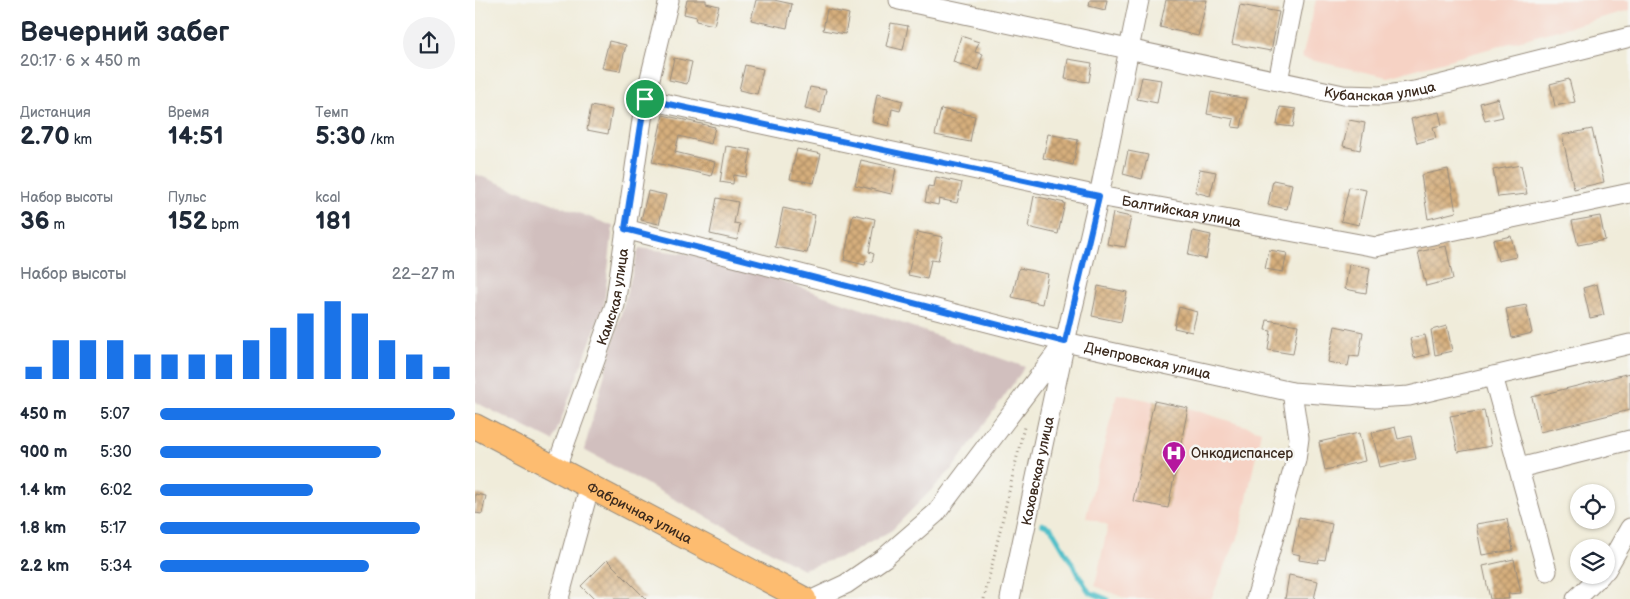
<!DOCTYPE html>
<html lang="ru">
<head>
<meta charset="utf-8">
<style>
	body { margin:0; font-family:"Balsamiq Sans",sans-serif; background:#f2f2f3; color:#1f2937; height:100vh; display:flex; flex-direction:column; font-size:19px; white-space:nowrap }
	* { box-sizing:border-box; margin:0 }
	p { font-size:16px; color:#747a83 }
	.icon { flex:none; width:28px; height:28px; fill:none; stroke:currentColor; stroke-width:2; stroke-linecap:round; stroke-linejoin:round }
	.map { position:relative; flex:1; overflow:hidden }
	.panel { display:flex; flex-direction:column; background:#fff; width:475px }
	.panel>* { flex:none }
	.controls { position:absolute; left:1095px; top:484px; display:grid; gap:10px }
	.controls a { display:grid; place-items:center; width:45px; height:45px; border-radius:50%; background:#fff; box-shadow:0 1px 4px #0004; font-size:25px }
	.pin { position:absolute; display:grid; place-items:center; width:42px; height:42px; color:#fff; margin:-21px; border:2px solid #fff; border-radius:50%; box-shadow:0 1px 5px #0007 }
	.round { display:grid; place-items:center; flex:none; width:52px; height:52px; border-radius:26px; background:#f2f2f3 }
	.summary { display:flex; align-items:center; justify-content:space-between; height:85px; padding:0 20px }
	h1 { font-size:28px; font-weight:800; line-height:38px }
	.stats { display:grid; grid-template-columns:repeat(3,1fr); gap:8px; height:85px; padding:5px 20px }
	.stats div { display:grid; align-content:center }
	.stats b { font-size:25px; font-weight:800 }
	.stats small { font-size:14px; font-weight:400 }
	.stats p { font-size:14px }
	.chart { height:140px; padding:10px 20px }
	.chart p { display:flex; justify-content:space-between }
	.chart svg { width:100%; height:90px; margin-top:5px; stroke:#1a73e8; stroke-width:6 }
	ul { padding:0 20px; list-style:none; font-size:16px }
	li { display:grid; grid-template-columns:80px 60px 1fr; align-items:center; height:38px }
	li i { height:12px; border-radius:6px; background:#1a73e8 }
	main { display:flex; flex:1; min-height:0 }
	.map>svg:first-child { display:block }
	.built { fill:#f6d2c4 }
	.industrial { fill:#d1bfbe }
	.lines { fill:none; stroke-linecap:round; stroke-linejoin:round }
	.stream { stroke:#52c0c9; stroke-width:5 }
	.building { fill:url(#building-cross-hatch) }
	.minor-casing { stroke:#968b7c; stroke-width:21 }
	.major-casing { stroke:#968b7c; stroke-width:26 }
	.path { stroke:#968b7c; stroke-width:3; stroke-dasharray:1 4; stroke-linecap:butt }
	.minor { stroke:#fff; stroke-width:19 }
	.major { stroke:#fdbc6f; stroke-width:24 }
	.route-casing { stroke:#fff; stroke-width:10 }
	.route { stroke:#1a73e8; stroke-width:6 }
	.labels { text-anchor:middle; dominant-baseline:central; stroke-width:5; stroke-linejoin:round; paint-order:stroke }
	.street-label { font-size:14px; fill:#3b2a1e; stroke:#f6f6f2 }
	.poi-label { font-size:14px; fill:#3b2a1e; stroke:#f6f6f2; text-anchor:start }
</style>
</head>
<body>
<main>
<section class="panel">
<div class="summary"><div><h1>Вечерний забег</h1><p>20:17 · 6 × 450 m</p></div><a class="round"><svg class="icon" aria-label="share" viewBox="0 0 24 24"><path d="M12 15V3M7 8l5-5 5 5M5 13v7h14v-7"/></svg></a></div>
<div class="stats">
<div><p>Дистанция</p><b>2.70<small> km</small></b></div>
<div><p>Время</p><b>14:51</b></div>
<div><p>Темп</p><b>5:30<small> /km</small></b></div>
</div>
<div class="stats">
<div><p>Набор высоты</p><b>36<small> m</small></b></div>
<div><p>Пульс</p><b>152<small> bpm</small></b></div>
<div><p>kcal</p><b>181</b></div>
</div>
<div class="chart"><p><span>Набор высоты</span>22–27 m</p>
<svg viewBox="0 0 160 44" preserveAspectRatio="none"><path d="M5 44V38M15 44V25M25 44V25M35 44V25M45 44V32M55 44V32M65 44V32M75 44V32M85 44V25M95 44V19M105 44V12M115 44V6M125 44V12M135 44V25M145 44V32M155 44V38"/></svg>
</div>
<ul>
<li><b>450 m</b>5:07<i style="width:100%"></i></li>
<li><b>900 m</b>5:30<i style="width:75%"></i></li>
<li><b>1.4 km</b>6:02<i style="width:52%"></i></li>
<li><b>1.8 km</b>5:17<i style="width:88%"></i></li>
<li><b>2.2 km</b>5:34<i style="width:71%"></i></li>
</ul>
</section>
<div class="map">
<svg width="1155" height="599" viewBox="0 0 1155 599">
	<defs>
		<pattern id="building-cross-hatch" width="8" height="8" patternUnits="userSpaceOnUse" patternTransform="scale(1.25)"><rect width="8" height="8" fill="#d6af7d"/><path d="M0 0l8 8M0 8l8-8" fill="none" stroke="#af8f66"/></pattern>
	</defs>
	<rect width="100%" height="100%" fill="#f6f6f2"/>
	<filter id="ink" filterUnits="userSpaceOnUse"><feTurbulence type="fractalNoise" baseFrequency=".02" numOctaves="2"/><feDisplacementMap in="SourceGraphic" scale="10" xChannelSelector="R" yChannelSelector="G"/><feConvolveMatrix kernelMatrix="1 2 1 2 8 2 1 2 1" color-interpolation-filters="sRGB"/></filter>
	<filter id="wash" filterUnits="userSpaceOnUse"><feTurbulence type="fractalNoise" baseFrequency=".0096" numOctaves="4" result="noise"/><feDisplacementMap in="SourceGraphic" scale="20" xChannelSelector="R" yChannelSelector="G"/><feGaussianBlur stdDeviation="1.12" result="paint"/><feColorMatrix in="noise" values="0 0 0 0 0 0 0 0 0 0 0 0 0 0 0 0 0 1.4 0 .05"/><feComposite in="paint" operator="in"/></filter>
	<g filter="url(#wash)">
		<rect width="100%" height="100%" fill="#f0ecda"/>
		<path class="built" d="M841 0H1155V10L912 77 827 58Z
			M642 394 713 408 786 431 765 532 736 599H652L620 586 633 525 611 517Z"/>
		<path class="industrial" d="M0 174 138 226 129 305 78 441 0 402Z
			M164 248 240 257 550 367 478 468 417 530 375 554 328 569 109 450Z"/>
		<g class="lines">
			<path class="stream" d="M567 524 576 528 614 592 632 599"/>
		</g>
		<g id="blocks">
			<path class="building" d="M212 0H231V3L244 6 239 25 221 21 222 17 209 14Z
				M281 0H299L317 4 312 28 276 20Z
				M615 0H632L630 10 614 6Z
				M691 0H732L723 36 685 27Z
				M765 5 804 12 796 51 757 44Z
				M352 9 374 14 370 34 348 30Z
				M416 23 433 26 428 50 411 46Z
				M486 36 504 42 500 52 508 54 503 70 478 62Z
				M134 41 151 45 145 71 127 68Z
				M199 58 217 62 212 84 194 80Z
				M593 59 617 63 614 82 590 79Z
				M270 65 288 69 282 94 264 90Z
				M667 77 686 80 682 103 662 99Z
				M1094 79 1100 102 1080 106 1075 84Z
				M335 87 351 90 346 113 330 109Z
				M736 92 772 99 766 128 757 127 759 119 732 114Z
				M402 94 428 101 425 111 417 109 414 126 397 122Z
				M1023 98 1028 117 1010 121 1005 103Z
				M116 106 137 110 133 134 112 130Z
				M805 107 821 109 818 127 802 125Z
				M466 109 500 116 495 142 460 135Z
				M964 112 967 125 958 127 961 138 942 143 936 119Z
				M188 115 240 127 236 144 204 136 200 152 240 162 236 176 177 162Z
				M874 120 890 123 885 150 868 146Z
				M1117 129 1129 182 1099 189 1087 135Z
				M573 134 603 140 598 165 568 158Z
				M251 146 276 150 271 177 259 175 258 184 245 182Z
				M322 149 346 154 339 183 315 179Z
				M653 151 673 155 667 179 648 174Z
				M386 160 421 168 416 194 380 185Z
				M1046 165 1052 194 1023 197 1018 170Z
				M725 169 741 172 735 196 720 192Z
				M973 169 981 212 953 219 946 175Z
				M461 177 487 183 482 203 464 199 463 205 450 202 453 186 459 187Z
				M798 180 817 184 812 209 793 205Z
				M874 187 891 190 884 225 866 221Z
				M173 191 191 195 184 224 166 220Z
				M559 196 590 203 583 234 553 227Z
				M242 198 263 202 259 223 265 224 262 240 235 234Z
				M308 208 340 215 332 253 300 247Z
				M638 213 656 217 650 247 632 244Z
				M378 214 400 219 394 252 399 254 397 262 391 261 390 265 369 260Z
				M1125 216 1130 240 1103 245 1097 221Z
				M718 231 736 235 731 259 713 255Z
				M442 232 468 237 463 261 456 260 452 279 433 275Z
				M1036 236 1041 257 1023 261 1018 240Z
				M971 246 978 279 951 286 943 252Z
				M794 250 812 253 808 272 790 269Z
				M874 264 895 268 891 293 870 289Z
				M544 268 573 274 567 304 537 297Z
				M1122 284 1129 315 1115 318 1108 288Z
				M623 286 652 292 646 322 617 316Z
				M1051 305 1057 333 1037 338 1031 309Z
				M704 307 722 312 717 332 699 328Z
				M792 320 823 325 818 354 793 350 796 331 790 330Z
				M860 326 888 332 884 357 875 356 873 366 853 362Z
				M972 326 977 351 960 355 956 330Z
				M950 335 954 354 939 358 935 338Z
				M1155 373V410L1065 432 1057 397Z
				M679 401 713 408 693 508 658 501Z
				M1009 410 1016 446 983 452 975 416Z
				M920 427 923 439 936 436 941 459 905 467 897 433Z
				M884 433 890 461 850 470 844 442Z
				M0 494 11 496 7 514 0 513Z
				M824 517 857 524 850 560 844 559 843 563 824 560 825 555 817 553Z
				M1032 519 1038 550 1007 555 1001 524Z
				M1039 559 1046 593 1033 594 1034 599H1015L1008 566Z
				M132 560 171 599H119L106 586Z
				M814 575 843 581 839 599H810Z"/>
		</g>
	</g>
	<g filter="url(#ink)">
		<use href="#blocks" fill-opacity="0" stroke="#968b7c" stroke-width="1"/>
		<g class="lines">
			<g class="minor-casing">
				<g id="minor">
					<path id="s1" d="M424 0 868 95 905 96 940 91 1155 37"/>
					<path d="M803 81 819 0"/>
					<path id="s2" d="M170 99 624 196 901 247 1155 193"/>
					<path id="s3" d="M150 229 590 342 817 392 900 398 934 396 1155 344"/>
					<path d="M1018 376 1072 571"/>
					<path id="s4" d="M81 468 140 305 170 99 194 0"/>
					<path d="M1044 468 1155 440"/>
					<path d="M1131 570 1155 528"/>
					<path d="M85 599 84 598 115 485"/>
					<path d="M339 599 371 584 409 558 461 513 586 347"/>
					<path id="s5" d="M535 599 590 342 624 196 664 0"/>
					<path d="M781 599 821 460 824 438 817 392"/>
					<path d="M1101 599 1126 575"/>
				</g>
			</g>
			<g class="major-casing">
				<g id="major">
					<path id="s6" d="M0 426 329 599"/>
				</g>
			</g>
			<path class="path" d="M509 599 549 427"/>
			<use href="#minor" class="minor"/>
			<use href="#major" class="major"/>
		</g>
	</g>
	<g class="lines" filter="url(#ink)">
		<g class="route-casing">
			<path id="route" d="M170 99 624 196 590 342 150 229Z"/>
		</g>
		<use href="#route" class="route"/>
	</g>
	<defs>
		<g id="hospital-pin" transform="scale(1.25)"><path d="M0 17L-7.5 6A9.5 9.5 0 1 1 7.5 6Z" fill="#b5179e" stroke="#f6f6f2"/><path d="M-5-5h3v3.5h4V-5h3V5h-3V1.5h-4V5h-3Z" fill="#fff"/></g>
	</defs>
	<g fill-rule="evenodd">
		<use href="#hospital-pin" x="699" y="453"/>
	</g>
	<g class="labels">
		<g class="street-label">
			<text stroke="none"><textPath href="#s1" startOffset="491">Кубанская улица</textPath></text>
			<text stroke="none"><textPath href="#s2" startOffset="548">Балтийская улица</textPath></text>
			<text stroke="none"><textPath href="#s4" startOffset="181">Камская улица</textPath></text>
			<text stroke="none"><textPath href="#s3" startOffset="539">Днепровская улица</textPath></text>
			<text stroke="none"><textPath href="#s5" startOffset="131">Каховская улица</textPath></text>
			<text stroke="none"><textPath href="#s6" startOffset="186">Фабричная улица</textPath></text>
		</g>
		<g class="poi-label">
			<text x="716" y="453">Онкодиспансер</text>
		</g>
	</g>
</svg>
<div class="controls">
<a><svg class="icon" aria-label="locate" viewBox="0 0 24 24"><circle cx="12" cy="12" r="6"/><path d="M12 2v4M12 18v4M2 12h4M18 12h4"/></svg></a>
<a><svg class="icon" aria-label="layers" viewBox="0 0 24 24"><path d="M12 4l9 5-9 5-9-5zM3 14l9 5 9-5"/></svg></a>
</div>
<div class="pin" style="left:170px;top:99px;background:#1e9e55"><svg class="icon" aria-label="arrive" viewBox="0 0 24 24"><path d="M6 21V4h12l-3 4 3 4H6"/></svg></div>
</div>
</main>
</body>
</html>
